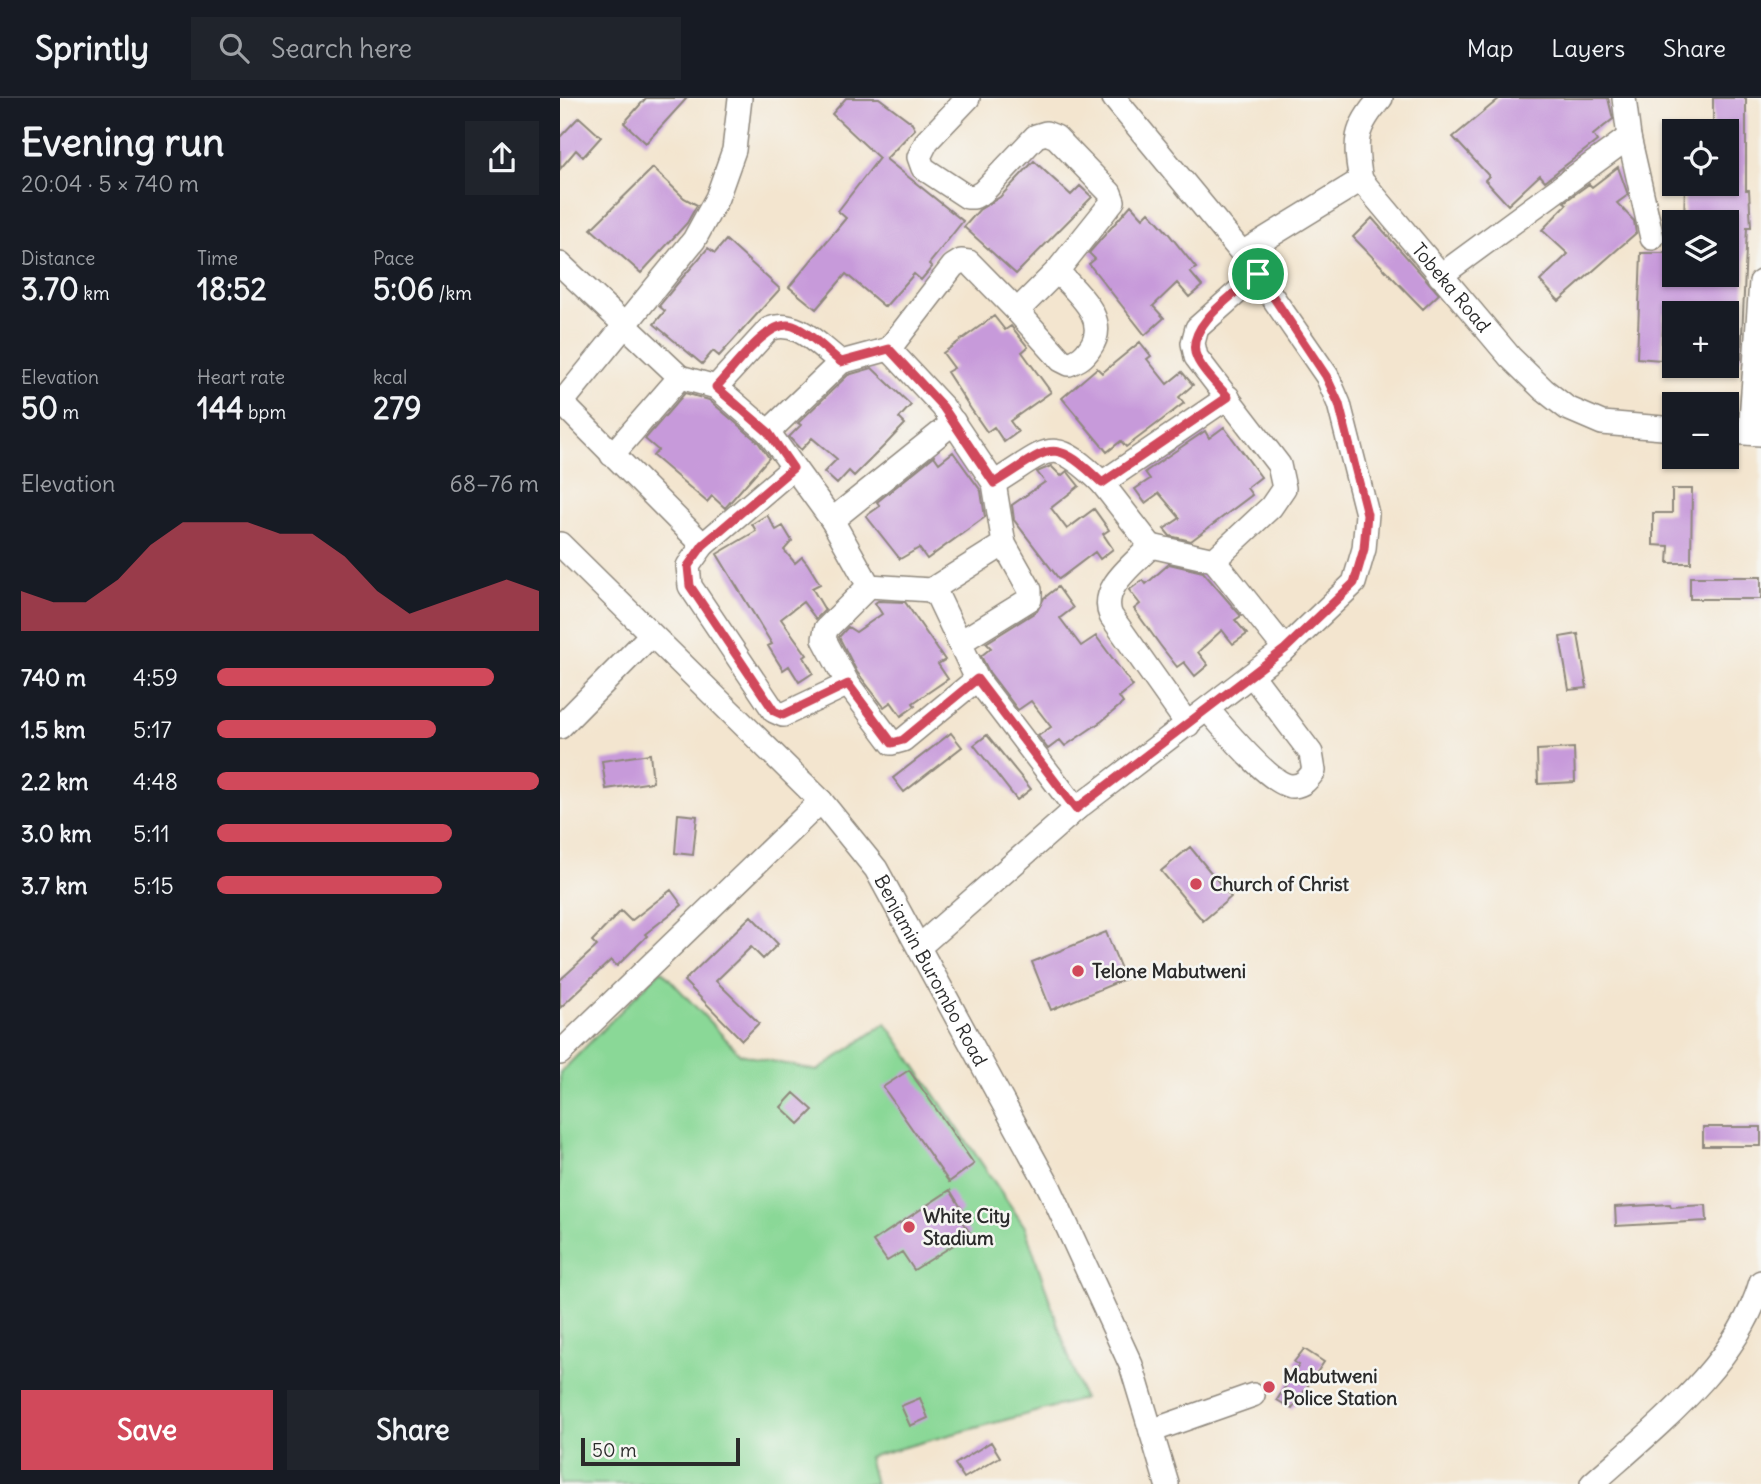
<!DOCTYPE html>
<html lang="en">
<head>
<meta charset="utf-8">
<style>
	body { margin:0; font-family:Delius,sans-serif; background:#20242c; color:#f1f3f6; height:100vh; display:flex; flex-direction:column; font-size:26px; white-space:nowrap }
	* { box-sizing:border-box; margin:0 }
	p { font-size:23px; color:#9ea1a6 }
	.icon { flex:none; width:38px; height:38px; fill:none; stroke:currentColor; stroke-width:2; stroke-linecap:round; stroke-linejoin:round }
	.map { position:relative; flex:1; overflow:hidden }
	.panel { display:flex; flex-direction:column; background:#171b24; width:560px }
	.panel>* { flex:none }
	.controls { position:absolute; left:1102px; top:21px; display:grid; gap:14px }
	.controls a { display:grid; place-items:center; width:77px; height:77px; border-radius:0px; background:#171b24; box-shadow:0 2px 5px #0004; font-size:35px }
	.scale { position:absolute; left:21px; bottom:18px; width:159px; box-sizing:border-box; padding-left:7px; border:4px solid #2b2b2b; border-top:0; font-size:19px; line-height:24px; white-space:nowrap; color:#2b2b2b; -webkit-text-stroke:5px #f6f6f2; paint-order:stroke }
	.pin { position:absolute; display:grid; place-items:center; width:60px; height:60px; color:#fff; margin:-30px; border:4px solid #fff; border-radius:50%; box-shadow:0 2px 7px #0007 }
	.round { display:grid; place-items:center; flex:none; width:74px; height:74px; border-radius:0px; background:#20242c }
	.headline { display:flex; align-items:center; justify-content:space-between; height:119px; padding:0 21px }
	h1 { font-size:38px; font-weight:700; line-height:52px }
	.metrics { display:grid; grid-template-columns:repeat(3,1fr); gap:10px; height:119px; padding:7px 21px }
	.metrics div { display:grid; align-content:center }
	.metrics b { font-size:30px; font-weight:700 }
	.metrics small { font-size:19px; font-weight:400 }
	.metrics p { font-size:19px }
	.chart { height:196px; padding:14px 21px }
	.chart p { display:flex; justify-content:space-between }
	.chart svg { width:100%; height:126px; margin-top:7px; fill:#d1495b; opacity:.7 }
	.button { display:flex; gap:14px; margin-top:auto; padding:14px 21px }
	.button a { flex:1; height:80px; border-radius:0px; background:#d1495b; color:#fff; font-size:28px; font-weight:700; line-height:80px; text-align:center }
	.button a+a { background:#20242c; color:#f1f3f6 }
	ul { padding:0 21px; list-style:none; font-size:23px }
	li { display:grid; grid-template-columns:112px 84px 1fr; align-items:center; height:52px }
	li i { height:18px; border-radius:9px; background:#d1495b }
	header { display:flex; align-items:center; gap:42px; box-sizing:border-box; height:98px; padding:0 35px; background:#171b24; border-bottom:2px solid #363941 }
	header strong { font-size:33px }
	nav { display:flex; gap:38px; margin-inline-start:auto; font-size:24px }
	.search { width:490px; height:63px; background:#20242c; display:flex; align-items:center; gap:18px; box-sizing:border-box; padding:0 24px; border-radius:0px; color:#9ea1a6; font-size:26px }
	main { display:flex; flex:1; min-height:0 }
	.map>svg:first-child { display:block }
	.pitch { fill:#8ad897; stroke:#5a8261; stroke-width:2 }
	.building { fill:#c79ada }
	.lines { fill:none; stroke-linecap:round; stroke-linejoin:round }
	.minor-casing { stroke:#8f887d; stroke-width:26 }
	.minor { stroke:#fff; stroke-width:23 }
	.route-casing { stroke:#fff; stroke-width:14 }
	.route { stroke:#d1495b; stroke-width:9 }
	.poi-dot { fill:#d1495b; stroke:#f6f6f2; stroke-width:2.5 }
	.labels { text-anchor:middle; dominant-baseline:central; stroke-width:5; stroke-linejoin:round; paint-order:stroke }
	.street-label { font-size:19px; fill:#2b2b2b; stroke:#f6f6f2 }
	.poi-label { font-size:19px; font-weight:bold; fill:#2b2b2b; stroke:#f6f6f2; text-anchor:start }
</style>
</head>
<body>
<header>
<strong>Sprintly</strong>
<div class="search"><svg class="icon" aria-label="search" viewBox="0 0 24 24"><circle cx="10" cy="10" r="6"/><path d="M15 15l6 6"/></svg>Search here</div>
<nav><a>Map</a><a>Layers</a><a>Share</a></nav>
</header>
<main>
<section class="panel">
<div class="headline"><div><h1>Evening run</h1><p>20:04 · 5 × 740 m</p></div><a class="round"><svg class="icon" aria-label="share" viewBox="0 0 24 24"><path d="M12 15V3M7 8l5-5 5 5M5 13v7h14v-7"/></svg></a></div>
<div class="metrics">
<div><p>Distance</p><b>3.70<small> km</small></b></div>
<div><p>Time</p><b>18:52</b></div>
<div><p>Pace</p><b>5:06<small> /km</small></b></div>
</div>
<div class="metrics">
<div><p>Elevation</p><b>50<small> m</small></b></div>
<div><p>Heart rate</p><b>144<small> bpm</small></b></div>
<div><p>kcal</p><b>279</b></div>
</div>
<div class="chart"><p><span>Elevation</span>68–76 m</p>
<svg viewBox="0 0 160 44" preserveAspectRatio="none"><path d="M0 44V30L10 34L20 34L30 26L40 14L50 6L60 6L70 6L80 10L90 10L100 18L110 30L120 38L130 34L140 30L150 26L160 30V44z"/></svg>
</div>
<ul>
<li><b>740 m</b>4:59<i style="width:86%"></i></li>
<li><b>1.5 km</b>5:17<i style="width:68%"></i></li>
<li><b>2.2 km</b>4:48<i style="width:100%"></i></li>
<li><b>3.0 km</b>5:11<i style="width:73%"></i></li>
<li><b>3.7 km</b>5:15<i style="width:70%"></i></li>
</ul>
<div class="button"><a>Save</a><a>Share</a></div>
</section>
<div class="map">
<svg width="1201" height="1386" viewBox="0 0 1201 1386">
	<rect width="100%" height="100%" fill="#f6f6f2"/>
	<filter id="ink" filterUnits="userSpaceOnUse"><feTurbulence type="fractalNoise" baseFrequency=".0143" numOctaves="2"/><feDisplacementMap in="SourceGraphic" scale="14" xChannelSelector="R" yChannelSelector="G"/><feConvolveMatrix kernelMatrix="1 2 1 2 8 2 1 2 1" color-interpolation-filters="sRGB"/></filter>
	<filter id="wash" filterUnits="userSpaceOnUse"><feTurbulence type="fractalNoise" baseFrequency=".00686" numOctaves="4" result="noise"/><feDisplacementMap in="SourceGraphic" scale="28" xChannelSelector="R" yChannelSelector="G"/><feGaussianBlur stdDeviation="1.57" result="paint"/><feColorMatrix in="noise" values="0 0 0 0 0 0 0 0 0 0 0 0 0 0 0 0 0 1.4 0 .05"/><feComposite in="paint" operator="in"/></filter>
	<g filter="url(#wash)">
		<rect width="100%" height="100%" fill="#f3e5cf"/>
		<path class="pitch" d="M101 872 180 956 257 973 326 925 465 1129 523 1301 308 1359 315 1386H0V975Z"/>
		<g id="blocks">
			<path class="building" d="M86 0H127L86 45 64 25Z
				M286 0H319L351 24 355 31 326 61 403 123 369 166 372 169 361 182 354 176 325 209 286 176 256 211 229 189 286 120 278 113 319 60 272 16Z
				M940 0H1048L1053 21 1033 37 1037 43 985 83 980 77 948 107 925 82 929 78 893 39Z
				M1153 0H1186V92H1189L1191 129H1187L1181 261 1167 260V215H1104L1101 262 1077 260 1081 155H1108V177H1167V124H1124L1125 86H1167V33H1153Z
				M19 19 41 39 23 59 16 52 0 71V39Z
				M474 63 511 97 520 88 532 99 456 176 404 129 419 112 440 99Z
				M1058 69 1068 97 1057 105 1074 123 1076 135 999 203 980 183 1008 156 982 132 1007 106 1004 104 1029 86 1032 89Z
				M93 70 124 100 137 107 127 125 81 175 31 131Z
				M571 107 583 120 589 114 608 135 636 170 630 174 642 188 629 199 617 185 593 208 604 220 585 237 529 166 535 161 529 155Z
				M812 120 879 196 863 211 793 139Z
				M166 142 220 191 159 258 153 253 142 266 94 226 105 213 99 208 117 186 148 150 155 155Z
				M434 218 445 232 451 228 468 249 462 254 491 294 450 323 458 334 444 344 434 329 427 334 411 311 387 274 394 270 383 255Z
				M580 244 591 258 587 261 607 286 622 274 633 287 619 299 624 305 602 322 566 349 561 343 547 354 502 300 537 270 542 275Z
				M312 270 351 307 339 320 345 326 326 346 294 378 289 373 277 386 264 374 277 361 252 340 241 352 229 339 241 327 238 325 288 277Z
				M125 295 149 302 198 344 209 360 165 410 152 398 147 404 93 358 98 352 85 341Z
				M664 329 701 379 687 390 692 397 631 443 610 438 604 431 620 420 599 395 585 405 575 391 590 381 585 374 608 358 645 333 649 340Z
				M393 354 421 393 425 419 367 461 359 450 340 461 306 418 320 408 317 404 374 358 379 365Z
				M491 368 501 378 507 373 519 388 491 410 507 431 534 411 549 432 543 436 553 451 540 461 535 454 499 481 454 422 452 407 485 384 477 374Z
				M1112 391H1132L1131 465H1108L1109 448 1093 447V415H1112Z
				M207 417 216 432 223 428 232 443 224 452 235 465 242 459 247 465 260 486 252 490 265 512 256 521 243 504 221 521 247 557 244 559 253 575 239 584 229 568 223 572 208 548 212 546 157 456 196 433 192 426Z
				M609 466 643 474 681 518 675 522 687 536 673 546 662 532 638 554 648 567 635 578 624 564 617 569 600 547 574 511 580 506 569 492 583 482 586 486Z
				M1130 479H1201V501H1130Z
				M498 489 513 510 500 520 521 548 536 538 573 588 559 599 563 605 542 623 505 648 500 642 488 651 478 638 491 629 471 603 458 612 429 574 421 558 431 550 426 545 477 513 484 500Z
				M318 503 345 504 385 562 378 566 388 581 353 605 355 608 341 618 331 604 324 609 297 574 279 539 288 529 296 534 322 516 315 505Z
				M1018 536 1027 590 1009 592 1000 539Z
				M391 635 402 649 344 694 333 680Z
				M427 637 471 691 457 702 414 647Z
				M1014 650 1015 684 978 686 977 652Z
				M90 656 93 684 46 691 42 663Z
				M118 716 137 718 133 757 115 755Z
				M630 749 671 799 643 823 601 773Z
				M111 792 122 807 85 836 87 838 57 868 51 862 0 910V882L37 848 32 843 61 813 71 823Z
				M191 818 218 846 203 861 191 849 156 883 199 925 182 942 124 883Z
				M546 834 565 881 491 912 472 864Z
				M349 972 414 1066 389 1084 323 989Z
				M234 995 253 1012 239 1026 221 1009Z
				M1143 1029H1201V1048H1143Z
				M390 1092 403 1113 397 1117 411 1136 354 1172 342 1154 327 1163 313 1143Z
				M1110 1106 1111 1109 1146 1107 1147 1123 1056 1128 1055 1109Z
				M744 1251 764 1264 732 1311 717 1302 739 1267 734 1264Z
				M360 1300 368 1320 350 1328 341 1308Z
				M431 1344 440 1359 404 1380 395 1366Z"/>
		</g>
	</g>
	<g filter="url(#ink)">
		<use href="#blocks" fill-opacity="0" stroke="#8f887d" stroke-width="2"/>
		<g class="lines">
			<g class="minor-casing">
				<g id="minor">
					<path d="M1064 0 1069 39 1092 140"/>
					<path d="M801 82C794 44 794 30 821 0"/>
					<path id="s1" d="M682 155 801 82 950 259 984 292 1007 310 1042 325 1115 331"/>
					<path d="M0 166 120 279 156 289 208 334 272 422 309 488 371 492 378 499 417 581 516 711"/>
					<path d="M698 176 637 230 633 245 636 259 719 367 724 390 711 409 654 462 725 551"/>
					<path d="M880 178 1069 39"/>
					<path d="M457 213 501 262 509 266C519 262 524 259 530 250 551 221 516 194 497 173"/>
					<path d="M329 251 383 309 434 385 444 446 371 492"/>
					<path d="M156 289 209 231C237 220 259 248 281 264"/>
					<path d="M2 305 143 447"/>
					<path d="M0 307 134 142 157 100 174 52 180 0"/>
					<path d="M208 334 281 264 329 251 393 168 401 163 409 164 457 213 497 173 553 103 550 95 496 39 486 35 476 38 423 94 414 99H407L363 70 359 59 367 43 408 0"/>
					<path d="M1167 334 1201 336"/>
					<path d="M1190 335 1201 184"/>
					<path d="M52 357 120 279"/>
					<path d="M233 370 143 447 128 468 130 488 214 613 223 617 288 586"/>
					<path d="M434 385C490 351 490 335 542 385"/>
					<path d="M272 422 394 324"/>
					<path id="s2" d="M0 446 261 703 316 771 490 1091 571 1267 607 1386"/>
					<path d="M591 448 654 462"/>
					<path d="M309 488 266 531 264 541 288 586 332 645 343 642 417 581"/>
					<path d="M399 545 470 501V492L444 446"/>
					<path d="M648 612C663 629 712 689 733 688 744 687 748 681 754 673L751 655 692 577"/>
					<path d="M628 627 551 518C539 490 572 468 591 448L542 385 668 299"/>
					<path d="M0 629 91 537"/>
					<path d="M360 848 516 711 725 551 794 485 804 451 807 416 779 306 767 278 682 155 554 0"/>
					<path d="M0 955 261 703"/>
					<path d="M591 1333 693 1297"/>
					<path d="M1032 1386C1093 1331 1178 1266 1201 1184"/>
				</g>
			</g>
			<use href="#minor" class="minor"/>
		</g>
	</g>
	<g class="lines" filter="url(#ink)">
		<g class="route-casing">
			<path id="route" d="M698 176 766 278 779 306 807 416 804 451 794 485 725 551 516 711 417 581 343 642 332 645 288 586 223 617 214 613 130 488 128 468 143 447 233 370 208 334 156 289C172 273 209 219 233 228 249 234 267 253 281 264L329 251 383 309 434 385C490 351 490 335 542 385L668 299C658 287 643 274 637 260 622 229 678 194 698 176Z"/>
		</g>
		<use href="#route" class="route"/>
	</g>
	<g class="poi-dot">
		<circle cx="636" cy="786" r="7"/>
		<circle cx="518" cy="873" r="7"/>
		<circle cx="349" cy="1129" r="7"/>
		<circle cx="709" cy="1289" r="7"/>
	</g>
	<g class="labels">
		<g class="street-label">
			<text stroke="none"><textPath href="#s1" startOffset="280">Tobeka Road</textPath></text>
			<text stroke="none"><textPath href="#s2" startOffset="569">Benjamin Burombo Road</textPath></text>
		</g>
		<g class="poi-label">
			<text x="650" y="786">Church of Christ</text>
			<text x="532" y="873">Telone Mabutweni</text>
			<text x="363" y="1118">White City<tspan x="363" dy="22">Stadium</tspan></text>
			<text x="723" y="1278">Mabutweni<tspan x="723" dy="22">Police Station</tspan></text>
		</g>
	</g>
</svg>
<div class="controls">
<a><svg class="icon" aria-label="locate" viewBox="0 0 24 24"><circle cx="12" cy="12" r="6"/><path d="M12 2v4M12 18v4M2 12h4M18 12h4"/></svg></a>
<a><svg class="icon" aria-label="layers" viewBox="0 0 24 24"><path d="M12 4l9 5-9 5-9-5zM3 14l9 5 9-5"/></svg></a>
<a>+</a>
<a>−</a>
</div>
<div class="scale">50 m</div>
<div class="pin" style="left:698px;top:176px;background:#1e9e55"><svg class="icon" aria-label="arrive" viewBox="0 0 24 24"><path d="M6 21V4h12l-3 4 3 4H6"/></svg></div>
</div>
</main>
</body>
</html>
